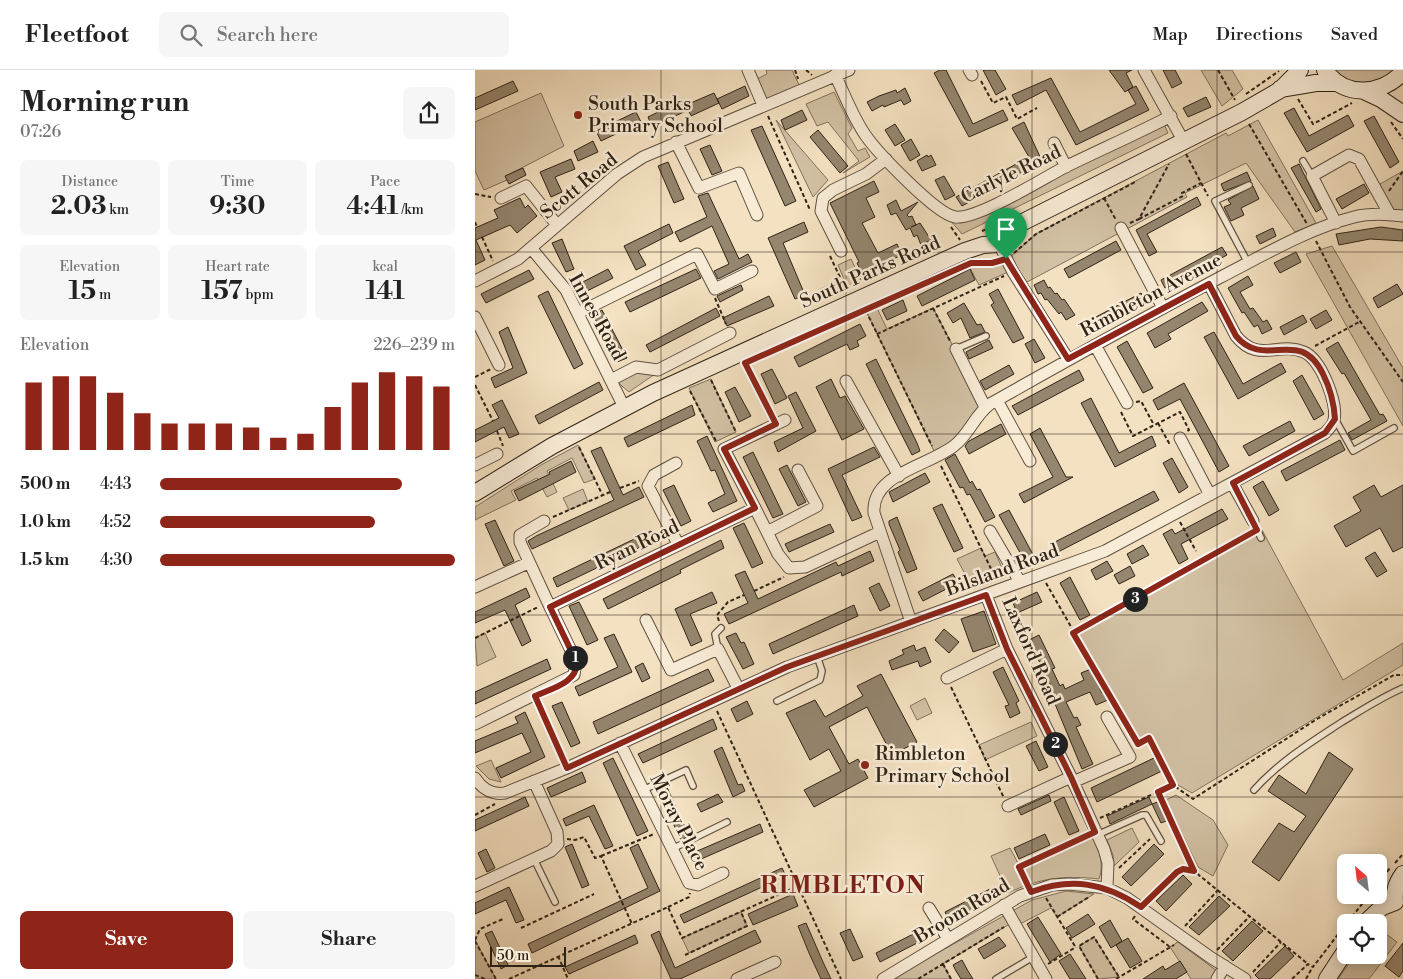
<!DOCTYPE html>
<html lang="en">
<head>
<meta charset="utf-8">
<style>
	body { margin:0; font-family:"Libre Bodoni",serif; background:#f6f6f6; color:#222; height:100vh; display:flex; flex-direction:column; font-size:19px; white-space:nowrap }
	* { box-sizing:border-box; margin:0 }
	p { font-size:16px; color:#767676 }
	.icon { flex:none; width:28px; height:28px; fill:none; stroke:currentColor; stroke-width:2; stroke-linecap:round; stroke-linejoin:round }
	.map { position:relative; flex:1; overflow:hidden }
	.panel { display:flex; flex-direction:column; background:#fff; width:475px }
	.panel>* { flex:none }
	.needle { width:32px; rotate:332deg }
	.tools { position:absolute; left:862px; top:784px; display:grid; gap:10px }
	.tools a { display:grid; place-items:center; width:50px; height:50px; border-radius:8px; background:#fff; box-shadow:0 2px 12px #0003; font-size:25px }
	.scale { position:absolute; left:15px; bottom:12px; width:76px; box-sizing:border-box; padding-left:5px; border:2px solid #2f2316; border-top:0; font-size:14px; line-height:18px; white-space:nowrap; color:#2f2316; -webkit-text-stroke:4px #f8ecd7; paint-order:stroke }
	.pin { position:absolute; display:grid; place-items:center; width:42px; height:42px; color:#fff; margin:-51px -21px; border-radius:50% 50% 50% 0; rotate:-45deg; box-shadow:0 0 5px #0007 }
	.pin .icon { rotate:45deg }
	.km { position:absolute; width:25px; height:25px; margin:-12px; border-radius:50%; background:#222; color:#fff; font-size:14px; line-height:25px; text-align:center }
	.round { display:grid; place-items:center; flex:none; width:52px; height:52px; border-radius:8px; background:#f6f6f6 }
	.headline { display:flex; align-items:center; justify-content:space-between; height:85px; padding:0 20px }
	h1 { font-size:28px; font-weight:800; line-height:38px }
	.stats { display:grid; grid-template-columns:repeat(3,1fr); gap:8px; height:85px; padding:5px 20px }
	.stats div { display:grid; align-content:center; border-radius:8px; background:#f6f6f6; text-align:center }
	.stats b { font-size:25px; font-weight:800 }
	.stats small { font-size:14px; font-weight:400 }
	.stats p { font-size:14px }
	.chart { height:140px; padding:10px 20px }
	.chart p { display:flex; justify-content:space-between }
	.chart svg { width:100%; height:90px; margin-top:5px; stroke:#8f2418; stroke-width:6 }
	.cta { display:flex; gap:10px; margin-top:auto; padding:10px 20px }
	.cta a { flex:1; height:58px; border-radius:8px; background:#8f2418; color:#fff; font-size:20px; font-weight:800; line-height:58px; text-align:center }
	.cta a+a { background:#f6f6f6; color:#222 }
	ul { padding:0 20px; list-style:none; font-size:16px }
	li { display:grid; grid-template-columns:80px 60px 1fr; align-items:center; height:38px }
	li i { height:12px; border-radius:6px; background:#8f2418 }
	header { display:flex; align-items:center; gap:30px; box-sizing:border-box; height:70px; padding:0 25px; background:#fff; border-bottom:1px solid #e0e0e0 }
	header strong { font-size:24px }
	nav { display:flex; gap:28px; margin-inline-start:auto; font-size:18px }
	.search { width:350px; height:45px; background:#f6f6f6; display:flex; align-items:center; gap:12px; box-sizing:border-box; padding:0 18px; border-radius:8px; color:#767676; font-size:19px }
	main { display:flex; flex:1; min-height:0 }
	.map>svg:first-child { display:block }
	.green { fill:#d3c1a4; stroke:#81725d }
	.building { fill:#95866f; stroke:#2f2316 }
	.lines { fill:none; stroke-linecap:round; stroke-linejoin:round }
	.lane-casing { stroke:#605241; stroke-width:8 }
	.street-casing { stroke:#605241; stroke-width:13 }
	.secondary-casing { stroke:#2f2316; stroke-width:18 }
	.path { stroke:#2f2316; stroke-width:2; stroke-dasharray:4 2.5; stroke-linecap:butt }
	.lane { stroke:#f8ecd7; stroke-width:5.5 }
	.street { stroke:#f8ecd7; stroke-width:11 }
	.secondary { stroke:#f8ecd7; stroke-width:16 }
	.route-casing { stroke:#fff; stroke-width:10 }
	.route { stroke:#8f2418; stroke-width:6 }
	.grid { fill:none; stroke:#2f2316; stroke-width:1; stroke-opacity:0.55 }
	.poi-dot { fill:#8f2418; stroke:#f8ecd7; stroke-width:2 }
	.labels { text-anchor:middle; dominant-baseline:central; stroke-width:5; stroke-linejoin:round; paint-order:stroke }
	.poi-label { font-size:19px; fill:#2f2316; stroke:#f8ecd7; text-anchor:start }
	.street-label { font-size:19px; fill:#2f2316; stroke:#f8ecd7 }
	.district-label { font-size:24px; font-weight:bold; letter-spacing:1px; fill:#7a1f14; stroke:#f8ecd7 }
</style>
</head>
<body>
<header>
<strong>Fleetfoot</strong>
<div class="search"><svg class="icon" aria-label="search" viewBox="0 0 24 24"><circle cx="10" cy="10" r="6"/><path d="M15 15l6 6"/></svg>Search here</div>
<nav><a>Map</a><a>Directions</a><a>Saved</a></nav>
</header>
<main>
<section class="panel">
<div class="headline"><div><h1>Morning run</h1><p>07:26</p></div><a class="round"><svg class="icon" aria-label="share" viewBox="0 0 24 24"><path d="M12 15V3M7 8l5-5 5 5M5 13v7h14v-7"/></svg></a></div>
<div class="stats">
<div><p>Distance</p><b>2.03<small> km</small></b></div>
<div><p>Time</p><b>9:30</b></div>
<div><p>Pace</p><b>4:41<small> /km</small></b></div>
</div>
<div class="stats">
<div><p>Elevation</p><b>15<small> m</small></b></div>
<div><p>Heart rate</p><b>157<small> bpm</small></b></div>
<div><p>kcal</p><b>141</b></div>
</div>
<div class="chart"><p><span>Elevation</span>226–239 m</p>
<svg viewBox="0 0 160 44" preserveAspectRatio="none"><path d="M5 44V11M15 44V8M25 44V8M35 44V16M45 44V26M55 44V31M65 44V31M75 44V31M85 44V33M95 44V38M105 44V36M115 44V23M125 44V11M135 44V6M145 44V8M155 44V13"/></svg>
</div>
<ul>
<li><b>500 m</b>4:43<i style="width:82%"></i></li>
<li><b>1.0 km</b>4:52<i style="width:73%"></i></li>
<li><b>1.5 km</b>4:30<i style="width:100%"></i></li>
</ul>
<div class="cta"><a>Save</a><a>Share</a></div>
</section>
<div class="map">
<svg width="928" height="909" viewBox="0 0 928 909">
	<rect width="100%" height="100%" fill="#f4e1c1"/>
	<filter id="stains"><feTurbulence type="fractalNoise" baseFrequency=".004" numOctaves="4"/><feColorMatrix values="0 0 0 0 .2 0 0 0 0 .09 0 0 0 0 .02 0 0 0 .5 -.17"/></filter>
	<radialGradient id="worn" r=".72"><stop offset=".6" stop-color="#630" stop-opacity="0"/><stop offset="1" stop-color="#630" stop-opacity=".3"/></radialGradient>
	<path class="green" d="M291 0H317L326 19 288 35 278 11 292 4Z
		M726 0H757L768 19 747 36Z
		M860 0H919C903 16 876 18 860 0Z
		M359 22 377 58 373 64 383 81 390 78 395 87 368 103 384 91 353 52 342 56 331 34Z
		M66 23 89 76 31 106 32 110 9 120 0 101V52Z
		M301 50 353 110 338 127Z
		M783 50 841 153 820 162 771 93 710 123 712 127 552 212 537 191V185L561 164 751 63 753 66Z
		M689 54 693 63 487 164 475 150Z
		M928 101V140L914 139 905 114Z
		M857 176 928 298V356L831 184Z
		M376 189 386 210 346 228 343 220 369 209 363 195Z
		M527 191 533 202 504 215 495 198 508 193Z
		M400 234 412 259 458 238 510 337 462 387 390 239Z
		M164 301 180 304 154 322 142 312Z
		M236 309 261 362 240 372 214 318Z
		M103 375 120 409 109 413 97 388 72 401 82 422 72 427 62 408 36 421 41 430 0 450V437L66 395Z
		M108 419 113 432 94 440 88 428Z
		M787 460 868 610 928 573V595L717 723 701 714 675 665 663 670 603 564Z
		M506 478 510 486 520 482 531 507 498 519 482 489Z
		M10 563 21 587 2 596 0 568Z
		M450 628 457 643 442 650 435 636Z
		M556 652 562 666 510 690 504 675Z
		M16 690 26 712 14 709 1 696Z
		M701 725 738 750 753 775 738 806 723 797 691 730Z
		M657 758 664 772 639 796 638 785 632 770Z
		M616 764C623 779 630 792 624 809 590 805 564 808 533 823L516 786 535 778 545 797Z
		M591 821 619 824 582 847 576 838 541 856 538 852 468 894 476 909H416L557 830Z
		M266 842 272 856 214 883 207 868Z
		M904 859 922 872 894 909H863L880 885H904Z
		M619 867 644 907 623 909 604 876Z
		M0 870 21 909H0Z
		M703 872 746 904 742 909H716L695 877Z"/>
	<path class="building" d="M465 0H471L498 54 528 40 533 50 494 67 459 3Z
		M508 0H520L531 19 521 25Z
		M634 0H657L651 3 658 17 650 22Z
		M688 0H700L707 13 697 18Z
		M576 8 605 62 661 34 653 20 661 16 674 40 601 75 571 20 542 35 537 25Z
		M38 11 43 21 0 40V28Z
		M270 16 274 26 247 39 242 29Z
		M430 18 436 31 429 35 426 30 409 37 408 35 397 41 392 32 404 26 421 20 422 23Z
		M239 23 244 33 216 46 211 35Z
		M731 27 736 37 713 47 708 38Z
		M208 30 213 40 177 57 173 47Z
		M819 38 834 66 873 45 879 56 832 82 809 43Z
		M327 40 332 50 310 60 306 50Z
		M161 42 166 52 126 71 121 61Z
		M899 46 924 92 915 98 889 51Z
		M549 52 567 91 487 136 481 127 554 87 537 58Z
		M420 54 430 70 420 76 410 60Z
		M287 56 321 131 310 136 276 60Z
		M343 60 373 96 365 103 335 67Z
		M436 69 445 85 435 91 426 75Z
		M118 71 123 82 103 91 99 81Z
		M235 75 247 101 237 105 225 79Z
		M452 85 453 87 456 85 461 95 447 101 442 91Z
		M96 89 100 99 80 107 87 122 76 127 65 102Z
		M193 92 209 129 199 133 183 96Z
		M824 94 846 139 841 142 816 98Z
		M48 98 51 105 34 114 30 106Z
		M772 102 776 111 749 121 746 114Z
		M469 106 480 125 470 130 460 110Z
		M399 111 404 122 391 128 400 147 387 153 403 183 422 174 427 185 387 203 382 193 384 192 355 133Z
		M889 114 894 123 867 139 861 129Z
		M778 116 784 129 766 138 769 145 756 151 749 137 756 134 753 130Z
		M233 123 264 189 273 184 277 192 243 209 239 201 254 194 237 156 205 172 200 162 232 147 223 126Z
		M722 127 726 135 672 164 682 182 674 186 661 160Z
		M45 128 50 138 53 135 62 146 42 163 35 155 1 170 10 190 0 195V158L23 148 19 140Z
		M421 130 426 141 443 132 432 145 434 147 437 146 441 155 436 157 445 153 456 170 446 175 442 165 439 167 435 158 431 160 421 143 416 145 412 135Z
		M329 152 333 162 308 173 330 225 320 229 293 168Z
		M194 154 198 163 163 181 171 195 161 200 149 176Z
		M906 157 928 160V171L895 169 864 175 861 164Z
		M798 158 801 166 785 174 781 166Z
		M87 169 99 199 91 202 77 173Z
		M641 171 646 180 594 208 589 199Z
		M747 177 752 185 690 218 686 210Z
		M821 182 826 192 805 203 799 193Z
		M133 199 138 208 106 224 102 215Z
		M221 199 226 208 155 242 150 232Z
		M495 199 500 210 447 236 442 226Z
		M54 200 59 209 11 233 6 224Z
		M773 206 778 215 765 222 775 239 778 238 788 252 792 250 797 259 787 264 783 255 779 257 769 242 767 243 753 218Z
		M569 210 573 218 575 217 580 224 582 223 587 230 589 229 600 245 591 250 586 242 584 244 572 229 570 230 566 223 563 224 559 215Z
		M922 214 928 224 903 238 898 228Z
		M266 215 268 220 245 232 242 226Z
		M523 219 549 268 538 273 516 235 519 233 514 224Z
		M73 221 108 294 99 299 63 226Z
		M666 223 670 231 609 264 604 256Z
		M294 226 299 236 252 256 248 248Z
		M428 230 432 241 412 250 407 240Z
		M727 232 733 241 693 264 696 269 680 278 672 263Z
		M489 233 502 255 506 254 510 262 495 268 486 248 478 253 472 243Z
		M241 238 245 246 175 282 171 275Z
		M127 240 152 288 142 292 118 245Z
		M851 240 857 250 841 259 835 249Z
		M828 245 832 252 809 265 805 257Z
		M385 254 391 266 382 271 384 276 375 280 372 274 324 297 319 287Z
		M33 257 52 303 20 318 16 308 38 298 24 262Z
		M739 262 768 314 806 293 811 302 763 329 729 267Z
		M559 269 570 288 560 293 550 274Z
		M514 270 518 278 494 289 491 282Z
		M652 271 678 318 668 323 642 277Z
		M863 272 905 345 908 344 912 351 877 370 873 363 896 350 869 303 867 304 851 279Z
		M401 289 442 373 445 381 437 385 391 294Z
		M534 295 539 304 510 320 505 311Z
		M297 299 312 328 300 334 286 304Z
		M604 300 609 310 543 345 537 336Z
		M827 305 849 344 839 350 818 311Z
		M356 309 365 328 370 326 389 359 367 370 341 317Z
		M124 312 128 320 64 354 60 346Z
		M709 313 754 396 744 402 705 329 683 340 678 330Z
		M260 317 276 346 264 352 250 322Z
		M321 322 341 361 303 382 299 372 328 358 313 326Z
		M616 328 644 383 677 366 681 376 640 397 606 333Z
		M27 330 44 364 34 368 29 357 0 372V360L24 348 17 335Z
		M217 335 220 345 153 377 149 368Z
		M815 351 820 361 774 386 768 376Z
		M526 354 531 364 494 384 490 376 494 371Z
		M565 358 591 407H598L549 433 544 424 578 407 555 364Z
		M232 366 262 431 238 442 233 433 250 424 240 400 236 401 222 371Z
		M865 370 870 380 811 411 806 401Z
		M126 377 148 425 164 417 169 427 57 479 53 471 61 466 139 430 116 381Z
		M399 377 405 387 367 405 387 447 377 451 353 399Z
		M278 382 308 444 298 448 268 387Z
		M480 384 495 413 497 411 502 420 505 419 520 447 510 452 495 424 492 425 488 417 485 418 470 390Z
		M697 388 713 417 704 423 688 393Z
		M96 391 101 402 44 431 39 421 75 404 74 402Z
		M312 395 331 432 323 436 304 399Z
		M450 403 455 412 418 432 414 422Z
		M788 411 804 440 794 446 778 417Z
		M199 415 216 451 206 456 188 420Z
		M899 415 906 427 928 415V477L918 482 905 458 871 477 859 456 886 441 878 427Z
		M679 421 684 430 583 482 578 473Z
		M467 434 488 478 479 482 458 438Z
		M747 439 753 449 706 474 713 489 704 494 688 464 697 459 700 464Z
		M534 440 562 492 553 497 524 445Z
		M422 447 442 499 432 503 423 482 425 480 414 454V451Z
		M20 450 39 491 29 496 10 454Z
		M269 453 288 493 277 498 258 458Z
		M355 454 359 462 314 482 310 474Z
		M176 461 180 470 82 517 78 508Z
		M246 470 249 478 205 500 206 503 133 539 128 529Z
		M668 475 674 485 657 494 652 484Z
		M395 481 399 491 367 506 366 502 254 554 249 544 273 533 260 505 270 501 283 529 361 492 363 496Z
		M900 482 912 501 902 507 890 488Z
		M632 491 638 501 621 510 616 500Z
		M655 496 660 506 644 514 639 505Z
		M478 504 483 513 448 531 443 522Z
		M595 507 615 545 605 550 585 513Z
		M404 513 415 536 405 541 394 518Z
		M51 518 55 527 40 535 56 571 47 576 30 540 0 553V542Z
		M237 522 242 533 215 544 227 571 216 576 200 539Z
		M562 522 567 532 542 543 538 533Z
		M104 532 123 570 112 575 94 536Z
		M379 535 383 546 298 584 294 574Z
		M509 541 521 574 498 582 486 549Z
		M469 559 484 572 474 583 460 570Z
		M261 563 266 573 269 572 279 594 268 599 251 567Z
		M139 564 157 602 104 626 100 617 143 597 129 568Z
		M564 565 580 598 577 599 585 616 588 614 590 619 609 610 606 603 616 599 627 623 630 621 633 630 621 635 615 622 591 632 599 648 602 647 606 655 601 657 618 694 607 699 573 617 576 616 554 570Z
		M439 575 441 581 450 577 456 592 445 597 443 591 417 600 414 591 429 584 427 580Z
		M72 589 76 599 0 634V622Z
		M168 593 175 608 167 612 160 597Z
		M528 597 544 631 541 633 545 643 535 648 530 636 534 635 518 602Z
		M233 599 239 611 123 664 118 652Z
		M406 604 442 672 417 685 392 637 354 657 374 694 383 689 393 708 339 737 329 720 366 701 354 679 335 690 311 643 340 630 350 647 388 626 382 616Z
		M272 631 278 644 262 652 256 639Z
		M87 632 105 673 96 677 77 636Z
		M50 642 70 687 26 708 21 698 56 682 47 663 0 683V671L43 653 40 647Z
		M238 649 242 659 168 693 163 684Z
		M561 671 573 697 564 701 551 676Z
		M247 677 263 715 267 714 270 721 258 727 239 681Z
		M854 682 878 699 804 811 777 792 804 753 819 762 831 746 793 721 804 705 831 724Z
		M681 687 687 701 622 732 616 718Z
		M138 688 173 761 162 766 128 693Z
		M107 702 111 712 76 727 72 718Z
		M191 715 214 766 206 770 182 719Z
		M243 724 248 732 226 742 222 734Z
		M574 725 576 731 546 745 543 739Z
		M50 727 54 736 0 761V750Z
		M589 727 604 761 594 765 579 732Z
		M674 727 677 734 635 754 632 746Z
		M685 731 694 750 686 753 677 734Z
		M119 735 138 776 130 779 114 746 91 756 88 749Z
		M285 754 288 762 217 793 213 785Z
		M570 764 575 775 544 789 539 778Z
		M97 774 114 815 107 818 90 777Z
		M163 774 185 821 57 883 53 874 173 818 155 778Z
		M679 774 689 784 656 816 647 807Z
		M11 779 20 798 12 802 3 783Z
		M307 798 311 806 209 853 205 845Z
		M708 805 717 814 691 841 681 831Z
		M34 817 49 850 41 853 31 830 0 844V833Z
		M515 819 520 829 475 852 470 842Z
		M318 824 323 836 278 855 273 844Z
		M744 826 755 836 724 865 714 857Z
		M613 844 620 854 597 868 591 858Z
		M563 847 586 884 575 892 552 854Z
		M635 850 647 871 636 878 624 857Z
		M777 851 788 861 758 891 747 881Z
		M331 853 348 892 356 909H346L334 883 323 856Z
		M375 859 388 887 378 891 365 863Z
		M448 859 452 868 405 892 401 883Z
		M280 860 286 872 205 909H196L176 865 184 861 200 898Z
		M17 861 33 895 26 899 10 864Z
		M160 865 163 873 94 904 90 897Z
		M524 867 531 876 509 889 503 879Z
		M653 868 667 891 655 898 641 875Z
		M928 873V901L924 907 910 896Z
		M810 876 819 886 795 909H784L780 905Z
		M595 884 604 898 611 909H595L584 891Z
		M487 890 493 901 498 909H486L481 901 478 895Z
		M705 891 712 902 701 909H668L688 896 690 900Z"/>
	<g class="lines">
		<g class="lane-casing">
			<path id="lane" d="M828 91 837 106
				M773 193 740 131 774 115
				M481 279 511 266
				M860 349 878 381 919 358
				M778 451 786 468
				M243 579 240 564 246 558
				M302 631 345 610 347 601 342 586
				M168 720 211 700 218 716
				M779 720C804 692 835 673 867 652 887 640 907 627 928 618
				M622 765 667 745H671L686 771
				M197 779 252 752
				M59 789 80 832
				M521 909 558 887"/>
		</g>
		<g class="street-casing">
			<path id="street" d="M273 0 288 35
				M494 0 497 5
				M669 0 709 72
				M360 5C370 25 378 48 391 66 403 83 461 144 480 147 502 150 567 109 590 97 625 80 661 64 696 46
				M201 72 224 118 264 103 282 145
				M579 73 591 97
				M26 128 51 116 82 155
				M861 153 837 106 874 85 884 89 915 145
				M646 158 688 238
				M524 174 538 202 593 289
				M56 178 91 220 149 337
				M366 181 346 141 348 128 358 120 391 104 411 89
				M0 211 43 189 142 104 168 87 374 0
				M103 243 222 184 240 219 277 201
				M0 247 24 295
				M620 275 652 333
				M481 279 510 337
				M136 310 161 297 183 300 255 263
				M371 311 424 406
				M522 330 555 391
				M705 368 735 425
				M201 393 179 405 173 416 203 474
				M0 395 22 384
				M757 413 778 451
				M280 438 249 379 310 350
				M69 451 45 465V472L75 537
				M515 461 545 512
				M292 462 342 436 323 400
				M0 517 53 493
				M511 525 532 579 596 707 629 779 633 793 632 818
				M171 550 196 600 243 579 263 618
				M436 552 399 443C396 403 455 396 480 375 494 364 500 345 515 334 591 291 667 249 744 208 787 186 832 159 879 147 895 143 912 144 928 146
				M472 608 532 579
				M0 654 99 605 101 591 75 537 280 438 303 484 314 498 330 497 405 462
				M145 673 214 813 223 815 248 803
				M0 708C7 719 18 725 30 723L92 698 312 597 630 481 850 363C854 359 858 355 859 350 863 333 846 289 829 282 802 271 784 294 761 266L734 214
				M598 712 655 687 632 647
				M533 736 596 707
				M0 816 76 781 83 774 82 762 59 711
				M529 835 571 909
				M454 838 473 869
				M262 909 300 892
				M408 909 545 826 577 815 594 814 632 818 652 828 735 887 770 909
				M742 909 750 896"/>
		</g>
		<g class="secondary-casing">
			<path id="secondary" d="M850 0C869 29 907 25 928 2
				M805 19 841 13H862
				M889 21 906 29 928 44
				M0 423 77 376 178 323 490 181 508 175 524 174 531 162 544 154 767 42 805 20 825 0
				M891 852 907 837 920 832C919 821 921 814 928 804
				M852 909 871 880"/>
		</g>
		<path class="path" d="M320 0 323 9
			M331 0 337 5
			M743 0 760 30
			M506 11 518 33 531 27 542 49 562 38
			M771 24 804 1
			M823 29 838 54 877 33
			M293 46 335 140
			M916 52 928 69
			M774 54 832 154
			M711 84 733 126
			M914 121 928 101
			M0 124 16 127
			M629 128 641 150
			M664 149 708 126 707 123 726 113
			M0 152 2 157
			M655 153 664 149 694 94
			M476 157 485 170
			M507 161 519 156
			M7 167 18 191
			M841 171 875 237 928 312
			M539 183 561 164 662 111
			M355 186 371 220
			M505 191 522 192
			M240 228 251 254
			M458 238 475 271
			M391 241 457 376
			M402 264 529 206
			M840 276 884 252
			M271 295 296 344
			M0 307 16 299
			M236 310 261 362
			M0 315 18 351
			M215 321 241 371
			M661 332 666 331 679 355
			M646 342 658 366 705 342 714 360 712 361
			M683 353 694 373 696 372
			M22 361 28 376
			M104 377 127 424
			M466 396 521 509
			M145 418 164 411
			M78 447 135 422
			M705 452 721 481
			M571 513 663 674 674 668 698 715 718 729 842 649 919 605H928
			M279 521 309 507
			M244 551 242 545 253 532 269 525
			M598 563 775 464
			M0 568 63 537
			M476 617 529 728
			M64 635 87 688
			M242 641 366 909
			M683 722 719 801 833 894
			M0 745 20 734
			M625 748 698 715
			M92 769 100 770 109 767 120 788 126 786 157 854
			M126 786 179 764
			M920 793 928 784
			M644 798 675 769
			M904 812 915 798
			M552 813 544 797 612 765
			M571 828 601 878
			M673 830 702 802 708 799 719 801
			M193 837 214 827 215 823
			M660 846 658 849 695 877
			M582 847 614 827
			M873 852 894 825
			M710 856 743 820
			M46 858 119 824
			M0 870 5 859 28 849
			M0 871 21 909
			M742 880 775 846
			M210 885 272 856 266 842
			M83 886 93 909
			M468 894 476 909
			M573 894 601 877
			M778 902 806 872
			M0 905 10 909
			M34 909 193 837 207 868 323 816
			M443 909 529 857
			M623 909 604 876 619 867 644 907
			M641 909 699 875
			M817 909 833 894 838 897 871 854
			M831 909 837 898"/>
		<use href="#lane" class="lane"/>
		<use href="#street" class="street"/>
		<use href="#secondary" class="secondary"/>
	</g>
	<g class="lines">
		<g class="route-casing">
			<path id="route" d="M531 189 593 289 734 214 761 266C790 301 824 255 848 304 855 318 859 333 860 349L850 363 758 413 782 460 598 563 663 674 674 668 698 715 683 722 719 801 708 799 702 802 666 837C630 813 597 807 556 822L544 797 620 762 596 707 532 579 511 525 312 597 92 698 60 626C75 619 105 612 101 591L75 537 280 438 249 379 301 354 270 293 496 193H517Z"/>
		</g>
		<use href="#route" class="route"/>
	</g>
	<path class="grid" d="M186 0V909M371 0V909M557 0V909M742 0V909M0 182H928M0 364H928M0 545H928M0 727H928"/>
	<g class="poi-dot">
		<circle cx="103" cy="45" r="5"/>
		<circle cx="390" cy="695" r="5"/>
	</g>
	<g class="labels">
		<g class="poi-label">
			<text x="113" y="34">South Parks<tspan x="113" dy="22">Primary School</tspan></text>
			<text x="400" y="684">Rimbleton<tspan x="400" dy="22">Primary School</tspan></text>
		</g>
		<g class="street-label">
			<text transform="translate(536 104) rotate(-26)">Carlyle Road</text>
			<text transform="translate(104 116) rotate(-39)">Scott Road</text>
			<text transform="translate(395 202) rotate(-24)">South Parks Road</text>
			<text transform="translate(676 225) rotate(-28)">Rimbleton Avenue</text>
			<text transform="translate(122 247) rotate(61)">Innes Road</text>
			<text transform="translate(162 475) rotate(-26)">Ryan Road</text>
			<text transform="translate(527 500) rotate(-20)">Bilsland Road</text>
			<text transform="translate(556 581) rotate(66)">Laxford Road</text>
			<text transform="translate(204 752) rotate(63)">Moray Place</text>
			<text transform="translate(487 841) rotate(-31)">Broom Road</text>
		</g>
		<g class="district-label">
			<text x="368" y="816">RIMBLETON</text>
		</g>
	</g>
	<rect width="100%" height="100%" filter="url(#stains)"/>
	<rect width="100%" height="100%" fill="url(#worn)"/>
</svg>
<div class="tools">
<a><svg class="needle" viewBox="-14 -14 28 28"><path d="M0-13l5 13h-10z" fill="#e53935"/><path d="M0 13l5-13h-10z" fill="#767676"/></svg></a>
<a><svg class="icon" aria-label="locate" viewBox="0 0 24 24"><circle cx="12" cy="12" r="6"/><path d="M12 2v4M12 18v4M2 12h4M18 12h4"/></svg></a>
</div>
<div class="scale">50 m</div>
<div class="pin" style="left:531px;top:189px;background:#1e9e55"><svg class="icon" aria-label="arrive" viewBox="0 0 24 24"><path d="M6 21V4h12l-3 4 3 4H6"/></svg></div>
<b class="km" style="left:100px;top:588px">1</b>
<b class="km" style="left:580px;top:674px">2</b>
<b class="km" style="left:660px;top:529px">3</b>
</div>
</main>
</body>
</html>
